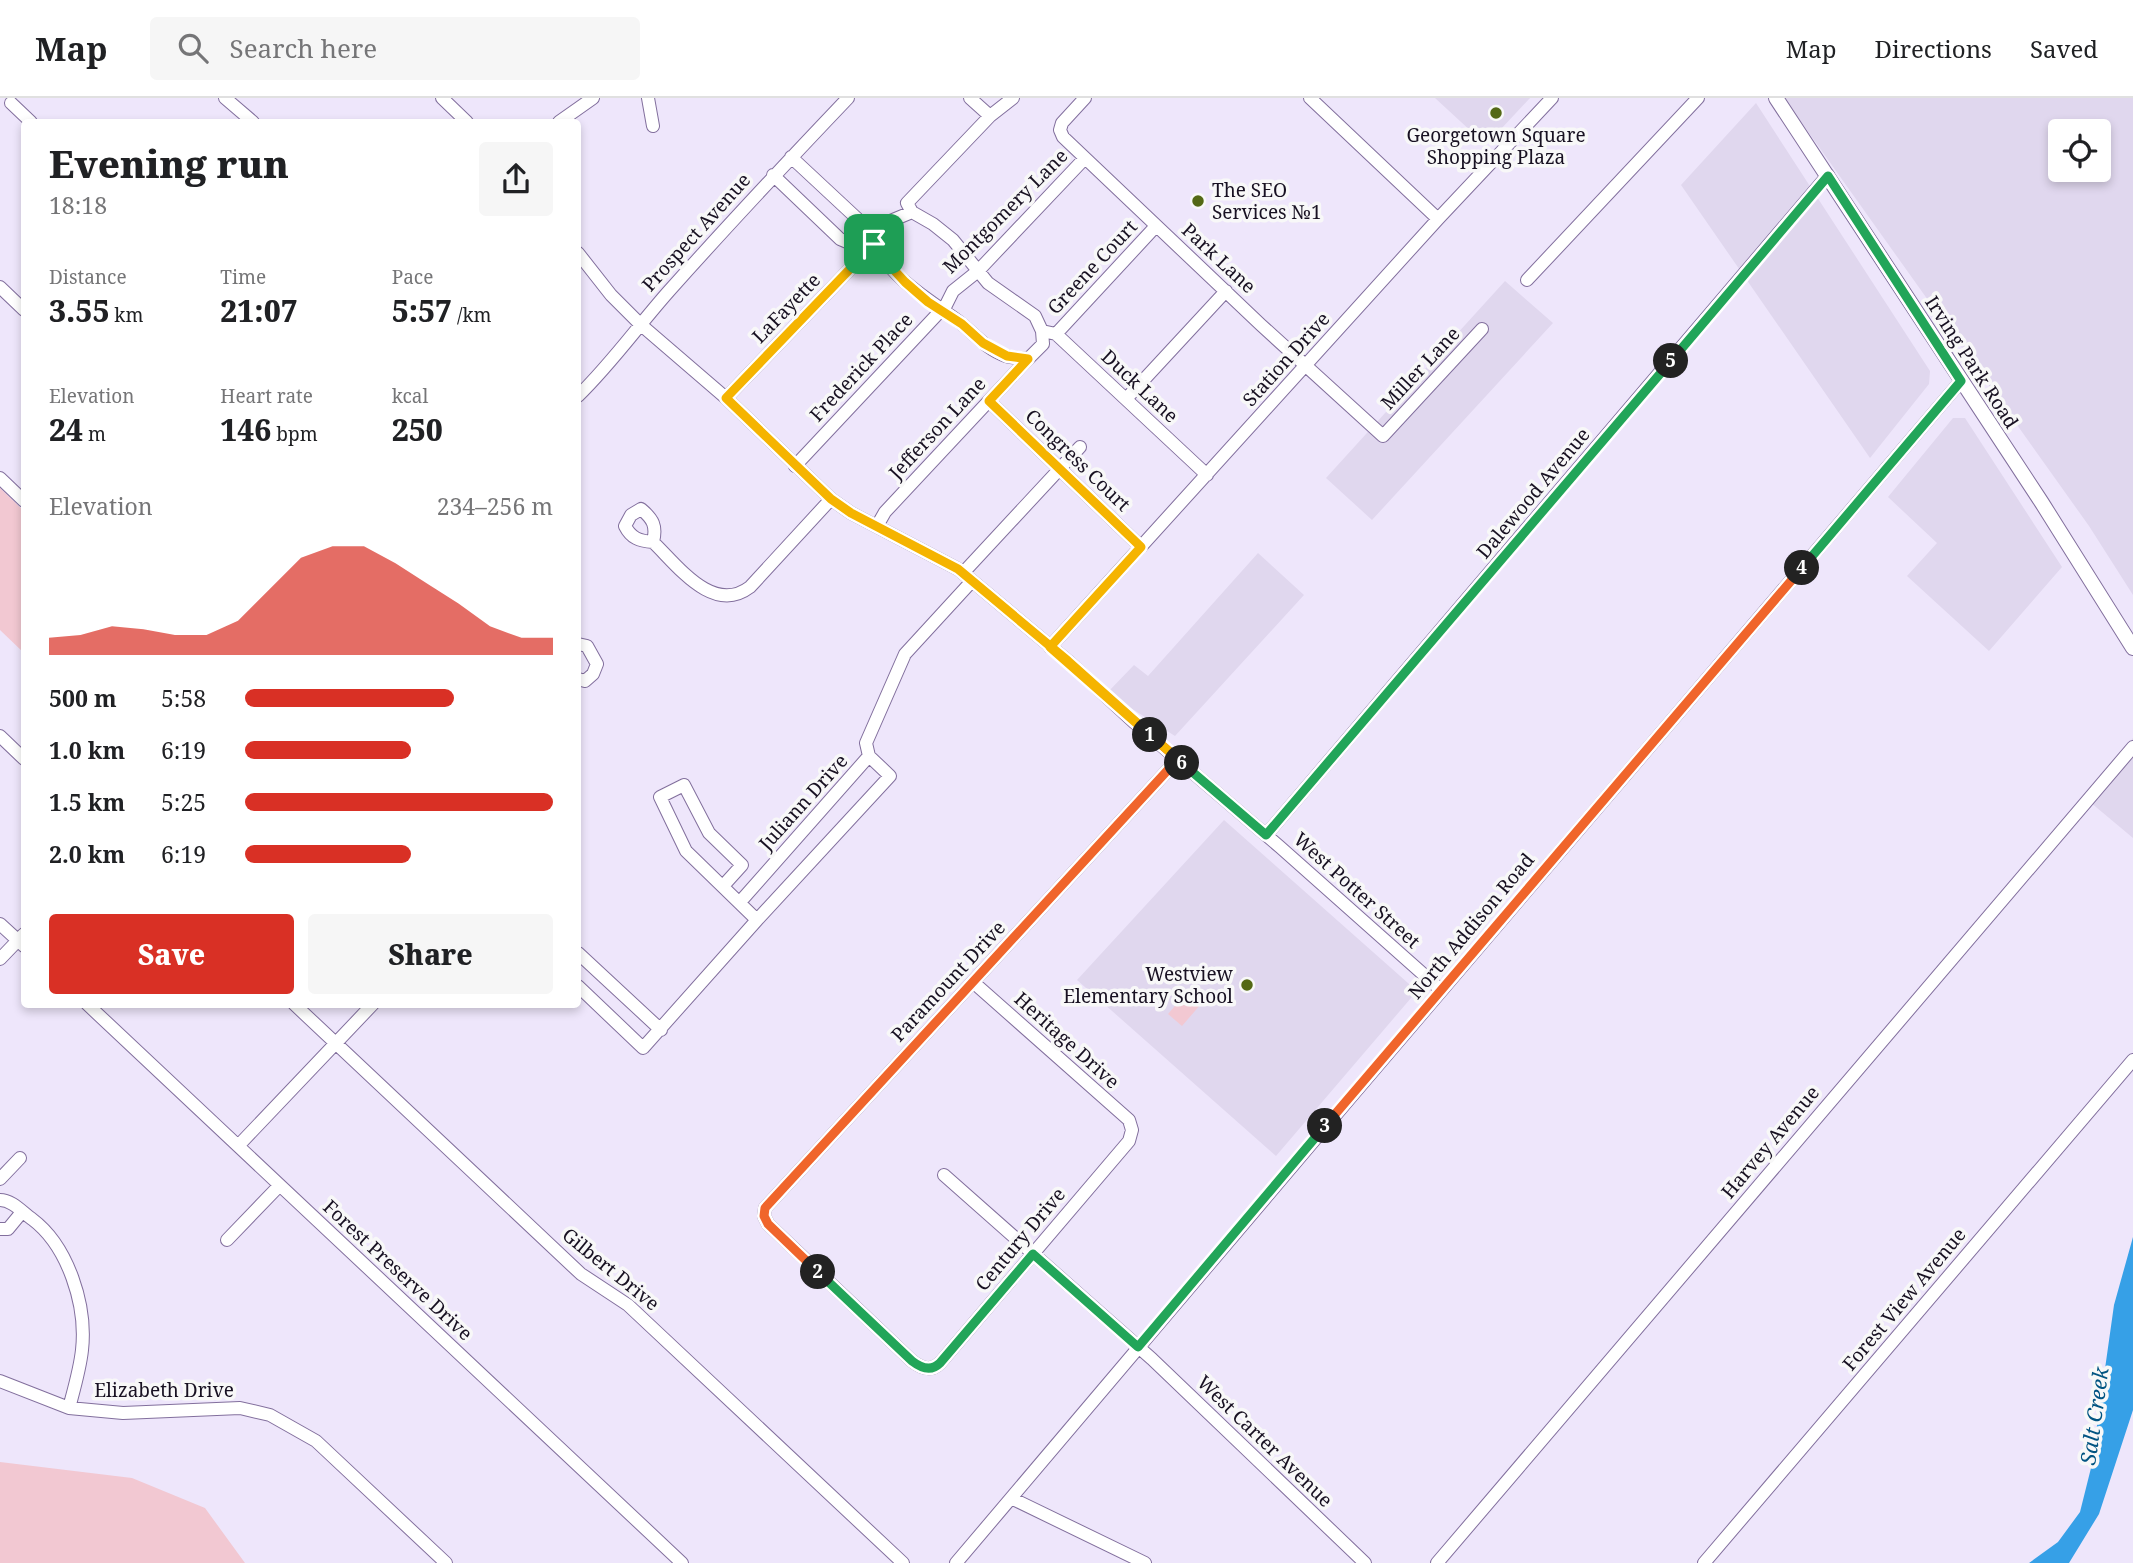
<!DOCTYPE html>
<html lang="en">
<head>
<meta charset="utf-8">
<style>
	body { margin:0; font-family:"Noto Serif",serif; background:#f6f6f6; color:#202124; height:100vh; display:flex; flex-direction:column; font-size:26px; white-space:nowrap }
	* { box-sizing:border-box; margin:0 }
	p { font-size:23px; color:#757577 }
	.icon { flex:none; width:38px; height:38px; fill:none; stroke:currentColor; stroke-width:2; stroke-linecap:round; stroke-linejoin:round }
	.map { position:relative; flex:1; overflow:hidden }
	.sheet { position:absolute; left:21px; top:21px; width:560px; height:889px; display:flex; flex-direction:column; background:#fff; border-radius:7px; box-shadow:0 4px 10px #0003 }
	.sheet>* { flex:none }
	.fabs { position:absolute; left:2048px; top:21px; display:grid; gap:14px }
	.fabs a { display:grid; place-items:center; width:63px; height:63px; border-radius:7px; background:#fff; box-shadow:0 4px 10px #0003; font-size:35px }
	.pin { position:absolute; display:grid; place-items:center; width:60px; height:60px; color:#fff; margin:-30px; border-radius:14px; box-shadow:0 4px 10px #0006 }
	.km { position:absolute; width:35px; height:35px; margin:-18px; border-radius:50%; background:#222; color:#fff; font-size:19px; line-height:35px; text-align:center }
	.round { display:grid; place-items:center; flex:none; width:74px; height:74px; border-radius:7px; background:#f6f6f6 }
	.summary { display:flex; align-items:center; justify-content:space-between; height:119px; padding:0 28px }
	h1 { font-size:38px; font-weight:800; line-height:52px }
	.stats { display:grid; grid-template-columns:repeat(3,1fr); gap:10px; height:119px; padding:7px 28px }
	.stats div { display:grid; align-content:center }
	.stats b { font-size:30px; font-weight:800 }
	.stats small { font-size:19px; font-weight:400 }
	.stats p { font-size:19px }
	.chart { height:196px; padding:14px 28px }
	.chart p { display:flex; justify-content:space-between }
	.chart svg { width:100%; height:126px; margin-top:7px; fill:#d93025; opacity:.7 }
	.primary-button { display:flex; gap:14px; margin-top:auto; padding:14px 28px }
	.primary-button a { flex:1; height:80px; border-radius:7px; background:#d93025; color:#fff; font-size:28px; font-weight:800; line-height:80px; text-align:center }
	.primary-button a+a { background:#f6f6f6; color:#202124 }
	ul { padding:0 28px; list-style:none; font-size:23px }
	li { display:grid; grid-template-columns:112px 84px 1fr; align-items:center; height:52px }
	li i { height:18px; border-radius:9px; background:#d93025 }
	header { display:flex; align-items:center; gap:42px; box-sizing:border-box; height:98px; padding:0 35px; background:#fff; border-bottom:2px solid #e0e0e0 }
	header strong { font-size:33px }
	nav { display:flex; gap:38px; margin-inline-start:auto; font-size:24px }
	.search { width:490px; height:63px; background:#f6f6f6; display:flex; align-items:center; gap:18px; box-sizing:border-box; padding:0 24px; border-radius:7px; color:#757577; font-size:26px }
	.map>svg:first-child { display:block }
	.built { fill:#e0d7ee; fill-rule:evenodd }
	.green { fill:#f2c8d2 }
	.water { fill:#36a0e7 }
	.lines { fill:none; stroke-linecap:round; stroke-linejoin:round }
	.minor-casing { stroke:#826f9d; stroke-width:14 }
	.major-casing { stroke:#826f9d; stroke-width:16 }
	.minor { stroke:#fff; stroke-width:12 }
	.major { stroke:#fff; stroke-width:14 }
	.split-1-casing { stroke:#fff; stroke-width:14 }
	.split-2-casing { stroke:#fff; stroke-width:14 }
	.split-3-casing { stroke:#fff; stroke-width:14 }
	.split-4-casing { stroke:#fff; stroke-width:14 }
	.split-5-casing { stroke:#fff; stroke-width:14 }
	.split-6-casing { stroke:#fff; stroke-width:14 }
	.split-7-casing { stroke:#fff; stroke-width:14 }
	.split-1 { stroke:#f5b400; stroke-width:9 }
	.split-2 { stroke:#f0652b; stroke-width:9 }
	.split-3 { stroke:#22a559; stroke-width:9 }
	.split-4 { stroke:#f0652b; stroke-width:9 }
	.split-5 { stroke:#22a559; stroke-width:9 }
	.split-6 { stroke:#22a559; stroke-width:9 }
	.split-7 { stroke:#f5b400; stroke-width:9 }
	.poi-dot { fill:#536815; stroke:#f8f8f8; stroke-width:2.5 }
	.labels { text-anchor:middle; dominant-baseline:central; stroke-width:7; stroke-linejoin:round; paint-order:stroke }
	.poi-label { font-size:19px; fill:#181122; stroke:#f8f8f8 }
	.street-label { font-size:19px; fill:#181122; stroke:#f8f8f8 }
	.water-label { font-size:21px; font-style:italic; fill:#015482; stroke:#f8f8f8 }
</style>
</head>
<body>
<header>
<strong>Map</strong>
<div class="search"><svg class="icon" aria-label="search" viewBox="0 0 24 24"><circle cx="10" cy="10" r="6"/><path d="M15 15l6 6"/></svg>Search here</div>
<nav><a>Map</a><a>Directions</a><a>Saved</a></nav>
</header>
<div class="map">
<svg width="2133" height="1465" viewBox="0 0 2133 1465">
	<rect width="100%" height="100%" fill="#eee6fb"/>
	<path class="built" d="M1435 0H1530L1486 47Z
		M1784 0H2133V497L2089 428ZM2060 33H2098V72H2060Z
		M1756 5 1930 273 1929 286 1870 360 1681 87Z
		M1505 183 1553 225 1372 422 1326 380Z
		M1953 320H1965L2062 469 1989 553 1907 478 1937 445 1888 399Z
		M1258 455 1304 497 1175 638 1107 595 1134 567 1148 578Z
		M2133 640V740L2084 699Z
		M1224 722 1417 893 1276 1058 1077 882Z"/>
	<path class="green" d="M0 390 24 413V555L0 532Z
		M1187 894 1201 906 1182 928 1168 916Z
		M0 1364 132 1380 205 1410 245 1465H0Z"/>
	<path class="water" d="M2133 1139V1312L2099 1416 2069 1465H2029L2058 1444 2080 1414 2091 1370 2114 1207Z"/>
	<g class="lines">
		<g class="minor-casing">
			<path id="minor" d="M225 0 253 24
				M442 0 467 24
				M648 0 653 28
				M970 0 990 18
				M1085 0 1062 25 1060 32 1063 39 1261 227 1383 338 1482 231
				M1310 0 1438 121
				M11 5 31 24
				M559 24 593 0
				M791 59 878 140
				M773 77 840 141 854 147 874 146
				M912 114 907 105 990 18 1013 0
				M578 155 611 197 640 226 726 300 831 401 851 415 958 471 1068 563 1135 625 1280 749 1441 892
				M1527 182 1698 0
				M0 189 24 212
				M1042 233 1056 236 1207 377
				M1056 236 1156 128
				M578 298C611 266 638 228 669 193 728 127 787 64 848 0
				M726 300 874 146 888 124 912 114 933 126 953 142 988 185 1035 218 1042 233 1043 246 1028 261C1021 260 1013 260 1006 258 988 252 976 238 962 226 929 201 896 185 874 146
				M1126 301 1226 193
				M989 303 1141 449
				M795 368 946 207 953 193 978 173 1085 60
				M0 380 24 403
				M877 428 885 414 1028 261
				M653 444C639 443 631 440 625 428L631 417 641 411C653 421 657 428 653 444 678 468 713 517 750 489L831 401
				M963 475 1080 349
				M578 546 587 548 597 566 593 576 585 583 578 581
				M1050 549 1438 121 1552 0
				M0 638 24 661
				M1266 737 1828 77
				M740 804 869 658 866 645 905 556 972 483
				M757 822 890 678 869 658
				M0 826 24 848
				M578 855 661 932
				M0 861 24 836
				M973 884 1129 1022 1132 1032 1129 1043 940 1265C931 1274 921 1270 912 1263L768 1126 764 1118 765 1110 1178 661
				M578 888 643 950 757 822 686 753 660 699 684 687 709 735 742 767 723 788
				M87 906 682 1465
				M294 906 581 1176 628 1207 903 1465
				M238 1048 373 906
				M944 1077 1152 1261 1365 1465
				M0 1081 20 1060
				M0 1102C12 1102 22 1114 32 1121 68 1148 87 1207 82 1252 80 1271 74 1291 69 1310
				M0 1131H8L22 1114
				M227 1142 279 1088
				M0 1283 69 1310 123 1315 240 1310 270 1317 316 1343 446 1465
				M1011 1400 1145 1465
				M956 1465 1350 1000 1961 283
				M1437 1465 2133 649
				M1704 1465 2133 962"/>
		</g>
		<g class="major-casing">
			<path id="major" d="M1776 0 2042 405 2133 550"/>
		</g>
		<use href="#minor" class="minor"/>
		<use href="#major" class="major"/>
	</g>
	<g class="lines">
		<g class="split-1-casing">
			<path id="split-1" d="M874 146 881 158 905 184 928 204 962 226 983 245 1007 258 1028 261 989 303 1141 449 1050 549 1150 637"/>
		</g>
		<g class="split-2-casing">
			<path id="split-2" d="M818 1174 768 1126 764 1118 765 1110 1178 661 1150 637"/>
		</g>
		<g class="split-3-casing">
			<path id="split-3" d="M818 1174 912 1263C921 1270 931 1274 940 1265L1033 1156 1138 1249 1325 1028"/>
		</g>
		<g class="split-4-casing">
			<path id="split-4" d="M1325 1028 1802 470"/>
		</g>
		<g class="split-5-casing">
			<path id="split-5" d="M1671 263 1828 78 1961 283 1802 470"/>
		</g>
		<g class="split-6-casing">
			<path id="split-6" d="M1182 665 1266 737 1671 263"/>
		</g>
		<g class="split-7-casing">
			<path id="split-7" d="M874 146 726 300 831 401 851 415 958 471 1068 563 1182 665"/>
		</g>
		<use href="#split-1" class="split-1"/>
		<use href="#split-2" class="split-2"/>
		<use href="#split-3" class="split-3"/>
		<use href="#split-4" class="split-4"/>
		<use href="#split-5" class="split-5"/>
		<use href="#split-6" class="split-6"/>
		<use href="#split-7" class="split-7"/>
	</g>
	<g class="poi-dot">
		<circle cx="1496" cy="15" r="7"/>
		<circle cx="1198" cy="103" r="7"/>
		<circle cx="1247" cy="887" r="7"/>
	</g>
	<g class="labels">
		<g class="poi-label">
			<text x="1496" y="37">Georgetown Square<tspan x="1496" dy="22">Shopping Plaza</tspan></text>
			<text x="1212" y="92" text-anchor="start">The SEO<tspan x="1212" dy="22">Services №1</tspan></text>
			<text x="1233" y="876" text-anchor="end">Westview<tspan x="1233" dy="22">Elementary School</tspan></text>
		</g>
		<g class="street-label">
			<text transform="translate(1005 113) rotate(-45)">Montgomery Lane</text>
			<text transform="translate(696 134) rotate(-48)">Prospect Avenue</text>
			<text transform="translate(1219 160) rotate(43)">Park Lane</text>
			<text transform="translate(1092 169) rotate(-47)">Greene Court</text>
			<text transform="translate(786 210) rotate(-46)">LaFayette</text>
			<text transform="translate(1286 261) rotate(-48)">Station Drive</text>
			<text transform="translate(1972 264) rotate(57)">Irving Park Road</text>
			<text transform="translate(861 269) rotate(-47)">Frederick Place</text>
			<text transform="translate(1420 270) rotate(-47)">Miller Lane</text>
			<text transform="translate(1140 288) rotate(43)">Duck Lane</text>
			<text transform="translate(937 330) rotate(-47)">Jefferson Lane</text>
			<text transform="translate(1078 362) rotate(44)">Congress Court</text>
			<text transform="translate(1533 395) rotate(-50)">Dalewood Avenue</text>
			<text transform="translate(803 704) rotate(-48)">Juliann Drive</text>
			<text transform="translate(1357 792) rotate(42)">West Potter Street</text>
			<text transform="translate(1471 828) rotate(-50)">North Addison Road</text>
			<text transform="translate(948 883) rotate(-47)">Paramount Drive</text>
			<text transform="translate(1067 942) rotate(42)">Heritage Drive</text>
			<text transform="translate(1770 1044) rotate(-50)">Harvey Avenue</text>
			<text transform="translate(1020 1141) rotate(-50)">Century Drive</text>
			<text transform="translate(611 1171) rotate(39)">Gilbert Drive</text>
			<text transform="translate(398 1172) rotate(43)">Forest Preserve Drive</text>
			<text transform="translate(1904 1201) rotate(-50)">Forest View Avenue</text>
			<text x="164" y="1292">Elizabeth Drive</text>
			<text transform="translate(1265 1343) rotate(44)">West Carter Avenue</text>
		</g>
		<g class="water-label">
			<text transform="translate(2094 1318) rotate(-82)">Salt Creek</text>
		</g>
	</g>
</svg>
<div class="fabs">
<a><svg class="icon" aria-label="locate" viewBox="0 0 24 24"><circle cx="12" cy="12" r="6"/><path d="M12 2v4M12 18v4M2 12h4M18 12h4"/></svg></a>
</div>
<div class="pin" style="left:874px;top:146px;background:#1e9e55"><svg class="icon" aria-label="arrive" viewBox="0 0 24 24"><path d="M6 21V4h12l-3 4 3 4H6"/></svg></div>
<b class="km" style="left:1150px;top:637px">1</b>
<b class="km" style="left:818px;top:1174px">2</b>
<b class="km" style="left:1325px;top:1028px">3</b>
<b class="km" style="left:1802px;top:470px">4</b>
<b class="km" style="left:1671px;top:263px">5</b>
<b class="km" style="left:1182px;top:665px">6</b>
<section class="sheet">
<div class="summary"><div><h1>Evening run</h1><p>18:18</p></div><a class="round"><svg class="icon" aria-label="share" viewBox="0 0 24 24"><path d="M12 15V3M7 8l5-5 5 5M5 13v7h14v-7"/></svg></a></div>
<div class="stats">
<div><p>Distance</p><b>3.55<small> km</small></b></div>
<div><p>Time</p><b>21:07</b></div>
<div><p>Pace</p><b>5:57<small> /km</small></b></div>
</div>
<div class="stats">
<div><p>Elevation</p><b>24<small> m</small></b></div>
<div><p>Heart rate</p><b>146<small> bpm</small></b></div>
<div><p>kcal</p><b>250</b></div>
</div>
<div class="chart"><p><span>Elevation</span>234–256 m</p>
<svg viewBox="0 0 160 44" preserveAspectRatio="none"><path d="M0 44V38L10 37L20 34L30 35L40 37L50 37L60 32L70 21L80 10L90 6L100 6L110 12L120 19L130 26L140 34L150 38L160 38V44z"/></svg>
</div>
<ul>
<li><b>500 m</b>5:58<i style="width:68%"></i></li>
<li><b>1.0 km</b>6:19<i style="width:54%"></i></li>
<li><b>1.5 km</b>5:25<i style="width:100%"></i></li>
<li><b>2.0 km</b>6:19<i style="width:54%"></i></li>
</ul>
<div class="primary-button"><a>Save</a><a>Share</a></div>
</section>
</div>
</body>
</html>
